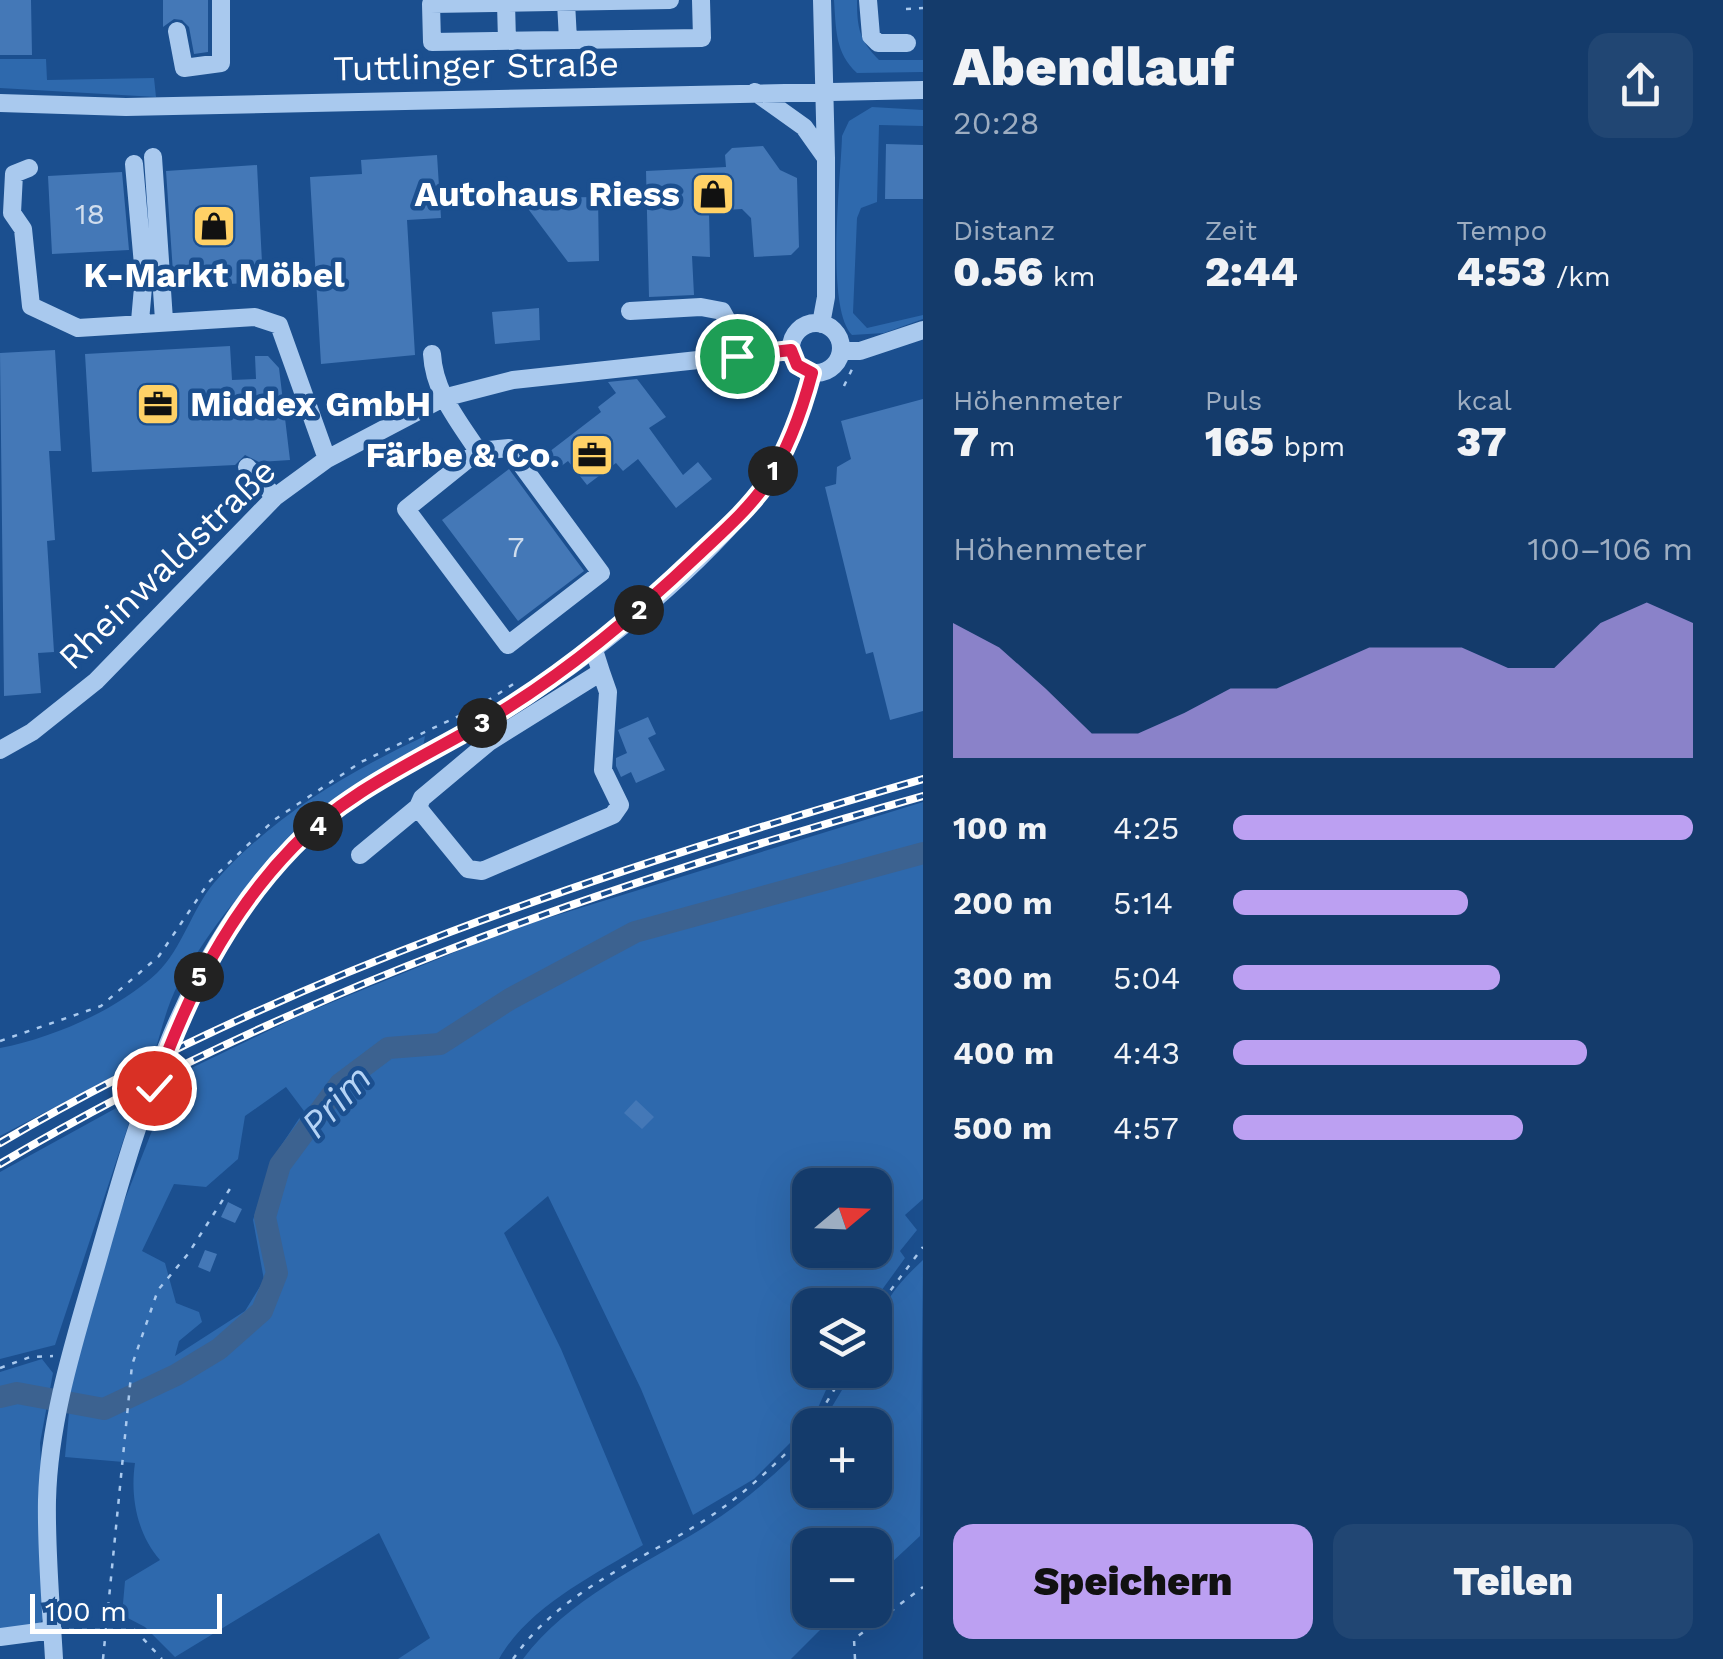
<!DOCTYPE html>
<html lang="de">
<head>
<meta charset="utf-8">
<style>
	body { margin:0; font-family:"Work Sans",sans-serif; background:#214673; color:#f1f3f6; height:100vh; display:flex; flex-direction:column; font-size:38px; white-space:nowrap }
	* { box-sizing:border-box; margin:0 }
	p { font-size:32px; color:#9dadc1 }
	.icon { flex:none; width:55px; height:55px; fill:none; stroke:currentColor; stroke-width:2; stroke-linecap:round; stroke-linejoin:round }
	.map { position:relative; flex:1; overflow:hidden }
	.sheet { display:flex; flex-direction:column; background:#143b6b; width:800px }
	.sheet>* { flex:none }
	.needle { width:65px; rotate:71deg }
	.tools { position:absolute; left:792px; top:1168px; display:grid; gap:20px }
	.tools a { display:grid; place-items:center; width:100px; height:100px; border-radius:20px; background:#143b6b; box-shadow:0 10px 40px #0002,0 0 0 2px #33557e; font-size:50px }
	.scale { position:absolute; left:30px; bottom:25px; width:192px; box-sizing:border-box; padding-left:10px; border:5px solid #fff; border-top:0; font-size:28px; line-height:35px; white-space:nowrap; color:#fff; -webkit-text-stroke:8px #1b4f8f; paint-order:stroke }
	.pin { position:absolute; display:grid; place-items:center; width:85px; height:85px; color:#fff; margin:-42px; border:5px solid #fff; border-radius:50%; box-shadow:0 2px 10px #0007 }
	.km { position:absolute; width:50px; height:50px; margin:-25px; border-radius:50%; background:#222; color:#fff; font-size:28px; line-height:50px; text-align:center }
	.round { display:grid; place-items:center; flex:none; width:105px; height:105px; border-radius:20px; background:#214673 }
	.headline { display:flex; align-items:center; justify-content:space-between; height:170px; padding:0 30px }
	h1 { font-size:55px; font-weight:800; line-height:75px }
	.metrics { display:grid; grid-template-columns:repeat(3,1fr); gap:15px; height:170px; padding:10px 30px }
	.metrics div { display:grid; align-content:center }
	.metrics b { font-size:42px; font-weight:800 }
	.metrics small { font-size:28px; font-weight:400 }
	.metrics p { font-size:28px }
	.chart { height:280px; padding:20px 30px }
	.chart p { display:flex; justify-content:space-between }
	.chart svg { width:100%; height:180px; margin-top:10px; fill:#bca0f2; opacity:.7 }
	.primary-button { display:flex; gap:20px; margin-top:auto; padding:20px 30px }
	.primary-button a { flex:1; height:115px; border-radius:20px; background:#bca0f2; color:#111; font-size:40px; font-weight:800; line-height:115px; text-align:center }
	.primary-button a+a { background:#214673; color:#f1f3f6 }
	ul { padding:0 30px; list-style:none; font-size:32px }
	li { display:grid; grid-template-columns:160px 120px 1fr; align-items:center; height:75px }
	li i { height:25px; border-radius:12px; background:#bca0f2 }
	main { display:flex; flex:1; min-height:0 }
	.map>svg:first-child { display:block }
	.green { fill:#2e69ad; fill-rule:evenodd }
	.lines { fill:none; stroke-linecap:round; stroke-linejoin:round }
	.river { stroke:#3c6290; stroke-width:22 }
	.building { fill:#4478b7 }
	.path { stroke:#a9c9ee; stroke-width:2.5; stroke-dasharray:5 8; stroke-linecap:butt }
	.minor { stroke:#a9c9ee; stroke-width:18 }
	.rail-casing { stroke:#fff; stroke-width:8 }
	.rail { stroke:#1b4f8f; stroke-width:4; stroke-dasharray:11; stroke-linecap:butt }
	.route-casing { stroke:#fff; stroke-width:20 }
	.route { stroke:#e11d48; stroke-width:12 }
	.labels { text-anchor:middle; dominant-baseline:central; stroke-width:9; stroke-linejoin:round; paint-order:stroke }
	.number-label { font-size:30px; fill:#d0dded }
	.street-label { font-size:35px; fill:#fff; stroke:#1b4f8f }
	.poi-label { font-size:35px; font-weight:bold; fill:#fff; stroke:#1b4f8f; text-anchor:end }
	.water-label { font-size:38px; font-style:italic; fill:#b5d3f5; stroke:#1b4f8f }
</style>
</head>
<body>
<main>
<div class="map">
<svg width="923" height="1659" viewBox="0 0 923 1659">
	<rect width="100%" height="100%" fill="#1b4f8f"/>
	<path class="green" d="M834 0H857C857 27 859 40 879 60H923V72L857 73C835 53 836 29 834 0Z
		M0 59H46L47 80 154 78 156 97 0 88Z
		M872 107 923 110V126L879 125 877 202 861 208 857 218 853 313 867 328 923 315V319L884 333 852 335C825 307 841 177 842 136L849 121Z
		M425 736 423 747C317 809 241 874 179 983 167 1004 161 1032 154 1055L0 1136V1048C53 1038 117 1010 157 973 182 949 192 909 214 883 271 817 348 772 425 736Z
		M923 802V1199L905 1215 917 1230 900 1251 905 1258 871 1305H810V1370H835L812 1421 754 1479 693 1515 641 1389 548 1196 504 1233 561 1349 643 1545C593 1576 528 1607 499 1659H398L430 1638 379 1533 175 1657 145 1627 122 1615 125 1581 160 1560C137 1534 130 1496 135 1463L65 1457 72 1379 120 1212 161 1108 179 1074 301 1015 509 930ZM286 1087 304 1111 271 1161 253 1220 264 1280 245 1311 175 1356 179 1341 202 1322 199 1312 176 1303 165 1263 142 1251 174 1184 206 1187 238 1159 245 1116ZM810 1185H875V1250H810Z
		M138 1096 55 1345 0 1359V1172Z
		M923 1260 920 1536 875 1578V1545H810V1610H840L791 1659H523C568 1599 640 1567 703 1528 743 1503 777 1473 810 1440V1490H875V1425H821L854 1370H875C875 1316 883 1297 923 1260Z
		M42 1359 53 1373 40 1443 47 1612 37 1628 0 1632V1372Z"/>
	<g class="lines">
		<path class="river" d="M0 1397 17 1393 104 1409 176 1375 219 1349 262 1311 277 1273 265 1217 280 1165 340 1084 388 1048 440 1044 510 999 635 932 923 853"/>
	</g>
	<path class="building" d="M0 0H31L32 55H0Z
		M163 0H208V52L194 54 189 27 182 20 174 19 163 27Z
		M886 144 923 145V199H885Z
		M763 146 780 170 797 178 799 247 791 255 754 257 751 218 742 209 709 211 710 257 692 256 694 295 649 297 646 171 726 167 725 155 732 148Z
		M437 155 441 218 407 220 415 355 321 364 310 177 362 174 361 160Z
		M257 165 263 282 174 287 166 171Z
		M122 172 129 250 52 254 48 176Z
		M598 197 599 261 568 262 520 198Z
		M539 308 540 340 495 344 492 312Z
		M230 346 232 380 256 379 255 356H268L279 368 290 460 259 462 245 455 235 465 92 472 85 354Z
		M55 350 61 451H49L55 540 47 541 54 652 38 653 41 693 4 696 0 353Z
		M637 379 666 417 649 428 683 475 698 462 712 479 676 508 638 459 623 471 616 463 587 485 568 461 560 467 549 452 601 412 598 407 616 393 608 382Z
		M923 399V711L890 720 873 652 866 654 825 487 836 484 837 467 851 459 841 421Z
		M509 469 584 571 518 621 442 520Z
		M648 717 656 734 648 738 665 770 636 783 631 772 621 777 616 766V758L627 753 618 730Z
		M636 1100 654 1117 642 1129 624 1113Z
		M228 1202 242 1209 235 1223 221 1217Z
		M205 1250 217 1254 210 1272 198 1267Z"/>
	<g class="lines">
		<path class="path" d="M906 9 923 8
			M844 386 854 365
			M487 701 518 681
			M0 1041 101 1006 159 956 209 882 274 820 361 762 476 708
			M875 1311 923 1247
			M0 1368 30 1357 53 1356
			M813 1425 846 1370
			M69 1630H135L162 1659
			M103 1659 132 1365 158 1290 188 1254 233 1184
			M513 1659C560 1591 637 1563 705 1520 745 1494 777 1463 810 1429
			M855 1659 854 1639 923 1587"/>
		<path class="minor" d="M670 0 431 4 432 42 702 38 701 0
			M868 0 871 36 878 43H907
			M566 2 568 40
			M506 3 507 41
			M177 31 184 68 221 63V0
			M755 92 804 127 826 158
			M0 103 126 107 923 90
			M153 157 164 320
			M134 164 144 276 140 321
			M29 168 14 174 12 213 23 229 31 306 78 328 255 317 279 325 327 459
			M630 311 701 307 722 311 734 333 737 356
			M791 348a25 25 0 1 1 50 0a25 25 0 1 1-50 0Z
			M821 324 826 297V158L822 0
			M841 351H860L923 330
			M432 354C434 392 458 420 478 451L406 509 508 645 601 573 509 448 478 451
			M247 467 275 497
			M593 647 601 672 489 742 422 798 418 807 423 814 468 869 482 871 613 815 620 805 603 770 608 692 601 672
			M0 750 32 732 96 681 275 497 327 459 443 398 513 380 791 350
			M360 855 418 807
			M0 1637 53 1630
			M54 1659C51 1606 46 1552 47 1500 49 1420 74 1342 96 1266 138 1119 182 956 294 845 349 791 422 758 488 720 584 663 691 578 761 490 786 458 802 412 812 373"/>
		<g class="rail-casing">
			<path id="rail" d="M0 1143C289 974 603 871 923 779
				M0 1164C288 993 602 886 923 796"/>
		</g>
		<use href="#rail" class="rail"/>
	</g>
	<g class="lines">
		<g class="route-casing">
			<path id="route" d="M154 1088C186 999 226 916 293 847 346 791 423 758 489 719 565 674 633 617 697 556 720 534 747 511 765 485 787 452 802 411 812 373L797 365 791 350 737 356"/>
		</g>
		<use href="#route" class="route"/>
	</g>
	<defs>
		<g id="shop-square" transform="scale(2.25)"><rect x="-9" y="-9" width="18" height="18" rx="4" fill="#ffd166" stroke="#1b4f8f"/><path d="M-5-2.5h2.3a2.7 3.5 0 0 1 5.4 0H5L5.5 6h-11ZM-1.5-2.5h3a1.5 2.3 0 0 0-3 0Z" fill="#111"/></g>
		<g id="office-square" transform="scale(2.25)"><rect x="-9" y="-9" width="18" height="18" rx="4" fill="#ffd166" stroke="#1b4f8f"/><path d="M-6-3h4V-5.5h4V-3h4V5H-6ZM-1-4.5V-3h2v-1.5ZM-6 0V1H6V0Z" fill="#111"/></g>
	</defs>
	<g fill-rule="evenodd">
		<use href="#shop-square" x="713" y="194"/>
		<use href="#shop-square" x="214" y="226"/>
		<use href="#office-square" x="158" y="404"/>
		<use href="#office-square" x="592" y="455"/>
	</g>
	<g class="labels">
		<g class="number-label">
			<text x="90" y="213">18</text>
			<text x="516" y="546">7</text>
		</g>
		<g class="street-label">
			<text transform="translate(476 66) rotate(-1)">Tuttlinger Straße</text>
			<text transform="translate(167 564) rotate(-44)">Rheinwaldstraße</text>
		</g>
		<g class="poi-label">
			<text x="680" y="194">Autohaus Riess</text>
			<text x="214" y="275" text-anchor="middle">K-Markt Möbel</text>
			<text x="190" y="404" text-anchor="start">Middex GmbH</text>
			<text x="560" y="455">Färbe &amp; Co.</text>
		</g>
		<g class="water-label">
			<text transform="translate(336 1101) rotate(-47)">Prim</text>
		</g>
	</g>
</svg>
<div class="tools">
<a><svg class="needle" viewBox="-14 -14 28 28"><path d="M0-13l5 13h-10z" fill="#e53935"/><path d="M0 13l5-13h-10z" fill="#9dadc1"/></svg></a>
<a><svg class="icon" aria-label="layers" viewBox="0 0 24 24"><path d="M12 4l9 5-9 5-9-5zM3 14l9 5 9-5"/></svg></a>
<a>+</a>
<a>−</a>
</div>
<div class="scale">100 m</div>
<div class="pin" style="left:737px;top:356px;background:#1e9e55"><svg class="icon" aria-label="arrive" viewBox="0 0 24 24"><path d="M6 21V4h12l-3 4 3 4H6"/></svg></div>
<div class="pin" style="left:154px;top:1088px;background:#d93025"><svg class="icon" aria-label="check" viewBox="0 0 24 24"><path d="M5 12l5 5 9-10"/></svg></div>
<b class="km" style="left:773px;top:471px">1</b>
<b class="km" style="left:639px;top:610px">2</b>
<b class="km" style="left:482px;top:723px">3</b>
<b class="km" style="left:318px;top:826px">4</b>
<b class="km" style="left:199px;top:977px">5</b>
</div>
<section class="sheet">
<div class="headline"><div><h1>Abendlauf</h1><p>20:28</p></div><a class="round"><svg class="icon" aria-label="share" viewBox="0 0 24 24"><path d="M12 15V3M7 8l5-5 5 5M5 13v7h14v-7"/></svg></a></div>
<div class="metrics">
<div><p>Distanz</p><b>0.56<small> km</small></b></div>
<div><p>Zeit</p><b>2:44</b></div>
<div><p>Tempo</p><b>4:53<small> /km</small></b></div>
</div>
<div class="metrics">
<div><p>Höhenmeter</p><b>7<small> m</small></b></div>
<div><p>Puls</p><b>165<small> bpm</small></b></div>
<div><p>kcal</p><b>37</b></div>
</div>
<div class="chart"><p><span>Höhenmeter</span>100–106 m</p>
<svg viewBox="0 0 160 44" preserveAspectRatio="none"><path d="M0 44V11L10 17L20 27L30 38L40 38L50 33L60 27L70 27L80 22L90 17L100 17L110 17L120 22L130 22L140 11L150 6L160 11V44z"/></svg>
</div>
<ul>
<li><b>100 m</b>4:25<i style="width:100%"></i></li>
<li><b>200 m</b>5:14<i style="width:51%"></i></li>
<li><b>300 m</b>5:04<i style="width:58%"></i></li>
<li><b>400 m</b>4:43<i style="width:77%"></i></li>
<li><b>500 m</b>4:57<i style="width:63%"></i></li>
</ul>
<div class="primary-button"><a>Speichern</a><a>Teilen</a></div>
</section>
</main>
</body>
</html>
